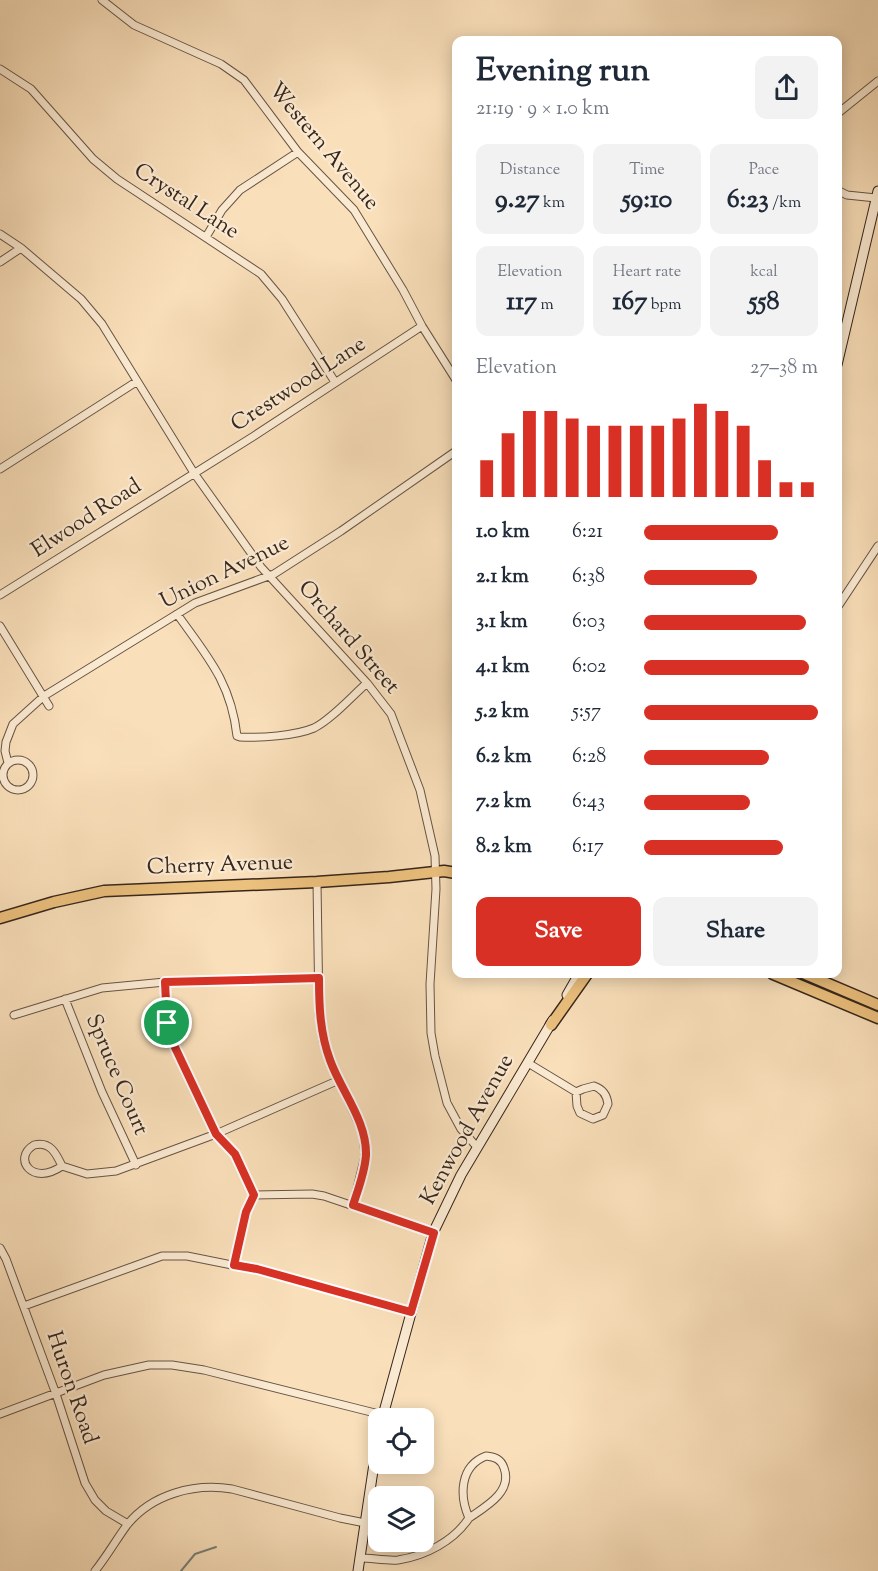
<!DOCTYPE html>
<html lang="en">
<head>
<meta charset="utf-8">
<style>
	body { margin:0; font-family:"Sorts Mill Goudy",serif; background:#f2f2f3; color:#1f2937; height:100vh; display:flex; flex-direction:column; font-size:22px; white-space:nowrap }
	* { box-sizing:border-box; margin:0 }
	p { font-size:20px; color:#747a83 }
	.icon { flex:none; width:33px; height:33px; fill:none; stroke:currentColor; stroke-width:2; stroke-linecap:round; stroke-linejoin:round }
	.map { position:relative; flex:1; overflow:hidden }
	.drawer { position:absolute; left:452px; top:36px; width:390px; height:942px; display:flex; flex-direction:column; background:#fff; border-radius:12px; box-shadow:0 3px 15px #0003 }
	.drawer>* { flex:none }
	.buttons { position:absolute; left:368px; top:1408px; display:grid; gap:12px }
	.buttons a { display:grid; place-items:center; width:66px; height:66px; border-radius:12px; background:#fff; box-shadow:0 3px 15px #0003; font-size:30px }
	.pin { position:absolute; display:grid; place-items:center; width:51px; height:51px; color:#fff; margin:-26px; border:3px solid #fff; border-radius:50%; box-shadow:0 2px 6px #0007 }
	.round { display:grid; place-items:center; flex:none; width:63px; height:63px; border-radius:12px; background:#f2f2f3 }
	.summary { display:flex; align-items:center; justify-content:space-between; height:102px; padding:0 24px }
	h1 { font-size:33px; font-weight:800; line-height:45px }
	.figures { display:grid; grid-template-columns:repeat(3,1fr); gap:9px; height:102px; padding:6px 24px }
	.figures div { display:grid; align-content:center; border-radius:12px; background:#f2f2f3; text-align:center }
	.figures b { font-size:26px; font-weight:800 }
	.figures small { font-size:16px; font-weight:400 }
	.figures p { font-size:16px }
	.chart { height:168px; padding:12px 24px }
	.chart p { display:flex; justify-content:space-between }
	.chart svg { width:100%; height:108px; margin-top:6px; stroke:#d93025; stroke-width:6 }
	.cta { display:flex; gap:12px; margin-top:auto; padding:12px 24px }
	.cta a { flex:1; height:69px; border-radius:12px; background:#d93025; color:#fff; font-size:24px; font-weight:800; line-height:69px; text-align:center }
	.cta a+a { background:#f2f2f3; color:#1f2937 }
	ul { padding:0 24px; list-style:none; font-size:20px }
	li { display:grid; grid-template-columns:96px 72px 1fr; align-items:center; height:45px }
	li i { height:15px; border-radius:8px; background:#d93025 }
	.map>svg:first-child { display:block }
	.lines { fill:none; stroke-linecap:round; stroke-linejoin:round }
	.stream { stroke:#758078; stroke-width:2 }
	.street-casing { stroke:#675444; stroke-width:9 }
	.secondary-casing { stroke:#36261c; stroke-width:11 }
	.primary-casing { stroke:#36261c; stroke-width:13 }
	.street { stroke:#fbead2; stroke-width:7 }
	.secondary { stroke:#fbead2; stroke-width:9 }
	.primary { stroke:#ecc07d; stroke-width:10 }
	.route-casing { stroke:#fff; stroke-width:12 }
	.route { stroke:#d93025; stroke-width:8 }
	.labels { text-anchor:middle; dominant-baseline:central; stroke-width:4.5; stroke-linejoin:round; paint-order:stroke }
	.street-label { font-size:22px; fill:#36261c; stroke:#fbead2 }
</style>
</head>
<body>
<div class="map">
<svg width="878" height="1571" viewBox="0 0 878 1571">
	<rect width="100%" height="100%" fill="#f9dfba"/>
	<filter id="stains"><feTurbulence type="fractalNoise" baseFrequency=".00333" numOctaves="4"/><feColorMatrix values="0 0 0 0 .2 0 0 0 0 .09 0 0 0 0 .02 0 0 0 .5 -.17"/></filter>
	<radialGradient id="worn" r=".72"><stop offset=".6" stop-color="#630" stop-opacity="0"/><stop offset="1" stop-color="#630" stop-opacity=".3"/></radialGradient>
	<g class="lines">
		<path class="stream" d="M181 1571 195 1554 216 1547"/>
		<g class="street-casing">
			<path id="street" d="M102 0 134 25 221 64 244 80 298 152 354 210 403 290 422 326 456 380
				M0 69 31 89 93 159 117 179 261 274 282 299 335 382
				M837 114 878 81
				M837 190 847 195 876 198
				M0 234 21 248 81 299 102 324 194 473 261 567 367 683 391 714 420 790 435 856 436 889 430 984 431 1033 435 1056 447 1103 461 1129 477 1147
				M206 237 222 210 240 190 298 152
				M0 262 21 248
				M0 469 136 382
				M0 595 254 436 422 326
				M837 608 878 546
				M177 614C207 656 231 682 237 736L240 737C260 738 295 736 314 728 332 719 352 696 367 683
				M0 626 49 706
				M3 775a15 15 0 1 1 30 0a15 15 0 1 1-30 0Z
				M8 763 5 751 6 742 13 724 44 696 195 603 274 574 341 531 456 451
				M317 882 319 1014 323 1041 331 1063 363 1133 365 1156 353 1205
				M165 982 167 1023 172 1041 216 1134 235 1154 254 1195 246 1212 234 1265
				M65 999 102 1092 136 1165
				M14 1015 102 988 165 982 319 978
				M528 1063 576 1092
				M594 1086C603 1089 607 1095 608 1104L603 1115 593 1119 580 1113 577 1106 576 1092 583 1089Z
				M62 1166C32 1187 12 1158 34 1145 50 1141 56 1153 62 1166L87 1174 116 1171 216 1134 339 1080
				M254 1195 312 1194 324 1196 433 1233
				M0 1248 6 1259 56 1394 85 1483 95 1500 106 1511 128 1524
				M24 1306 162 1256H187L257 1270 411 1312
				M0 1414 104 1375 149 1365H172L204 1370 383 1415
				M486 1456C495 1457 501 1459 504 1468 513 1492 485 1507 469 1518 459 1495 460 1466 486 1456Z
				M360 1558C372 1558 386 1561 398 1560 425 1556 454 1541 469 1518
				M95 1571C107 1556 116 1540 127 1525 152 1494 194 1483 232 1489L340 1518 365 1523"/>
		</g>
		<g class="secondary-casing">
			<path id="secondary" d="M837 365 878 191
				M567 995 579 974
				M382 1419 433 1233 461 1175 553 1020
				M358 1571 378 1437"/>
		</g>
		<g class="primary-casing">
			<path id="primary" d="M0 918 54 902 104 891 317 882 389 877 444 871 456 873
				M773 974 878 1018
				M805 974 878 1005
				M551 1025 587 974"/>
		</g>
		<use href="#street" class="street"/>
		<use href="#secondary" class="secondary"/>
		<use href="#primary" class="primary"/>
	</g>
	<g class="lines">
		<g class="route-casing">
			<path id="route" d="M319 978C319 1006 320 1033 330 1060 341 1091 367 1121 366 1155 365 1172 358 1190 353 1205L434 1233 411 1312 257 1269 234 1265 246 1212 254 1195 235 1154 216 1134 172 1041 167 1023 165 982Z"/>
		</g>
		<use href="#route" class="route"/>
	</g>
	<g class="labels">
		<g class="street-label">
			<text transform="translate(323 147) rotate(50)">Western Avenue</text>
			<text transform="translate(186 202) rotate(33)">Crystal Lane</text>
			<text transform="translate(299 385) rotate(-33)">Crestwood Lane</text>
			<text transform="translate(87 519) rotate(-33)">Elwood Road</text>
			<text transform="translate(225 573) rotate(-26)">Union Avenue</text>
			<text transform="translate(348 638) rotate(49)">Orchard Street</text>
			<text transform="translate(220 866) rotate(-2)">Cherry Avenue</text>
			<text transform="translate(116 1075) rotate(67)">Spruce Court</text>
			<text transform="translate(468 1130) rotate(-61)">Kenwood Avenue</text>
			<text transform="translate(71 1388) rotate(71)">Huron Road</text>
		</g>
	</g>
	<rect width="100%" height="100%" filter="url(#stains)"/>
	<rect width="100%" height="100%" fill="url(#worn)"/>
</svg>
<div class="buttons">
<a><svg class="icon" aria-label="locate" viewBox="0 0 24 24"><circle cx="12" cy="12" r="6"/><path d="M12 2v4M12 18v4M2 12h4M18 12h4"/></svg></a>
<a><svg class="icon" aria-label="layers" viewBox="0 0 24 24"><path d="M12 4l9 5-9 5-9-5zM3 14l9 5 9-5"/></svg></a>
</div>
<div class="pin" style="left:167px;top:1023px;background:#1e9e55"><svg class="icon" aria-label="arrive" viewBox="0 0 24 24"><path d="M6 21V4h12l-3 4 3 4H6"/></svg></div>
<section class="drawer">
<div class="summary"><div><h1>Evening run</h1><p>21:19 · 9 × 1.0 km</p></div><a class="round"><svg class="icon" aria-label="share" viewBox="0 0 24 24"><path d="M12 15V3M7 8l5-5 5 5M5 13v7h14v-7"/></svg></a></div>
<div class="figures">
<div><p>Distance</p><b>9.27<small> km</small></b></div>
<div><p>Time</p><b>59:10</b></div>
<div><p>Pace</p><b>6:23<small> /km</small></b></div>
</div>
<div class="figures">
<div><p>Elevation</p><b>117<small> m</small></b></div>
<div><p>Heart rate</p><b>167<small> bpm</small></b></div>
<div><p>kcal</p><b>558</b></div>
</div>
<div class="chart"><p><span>Elevation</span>27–38 m</p>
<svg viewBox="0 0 160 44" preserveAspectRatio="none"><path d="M5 44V29M15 44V18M25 44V9M35 44V9M45 44V12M55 44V15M65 44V15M75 44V15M85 44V15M95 44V12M105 44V6M115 44V9M125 44V15M135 44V29M145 44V38M155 44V38"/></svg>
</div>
<ul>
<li><b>1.0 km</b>6:21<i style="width:77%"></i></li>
<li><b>2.1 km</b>6:38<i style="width:65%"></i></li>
<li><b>3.1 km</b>6:03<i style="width:93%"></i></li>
<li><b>4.1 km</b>6:02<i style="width:95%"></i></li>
<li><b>5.2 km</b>5:57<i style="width:100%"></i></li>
<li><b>6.2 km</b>6:28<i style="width:72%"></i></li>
<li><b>7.2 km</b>6:43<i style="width:61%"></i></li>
<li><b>8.2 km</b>6:17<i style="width:80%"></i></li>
</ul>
<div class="cta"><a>Save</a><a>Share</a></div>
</section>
</div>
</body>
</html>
